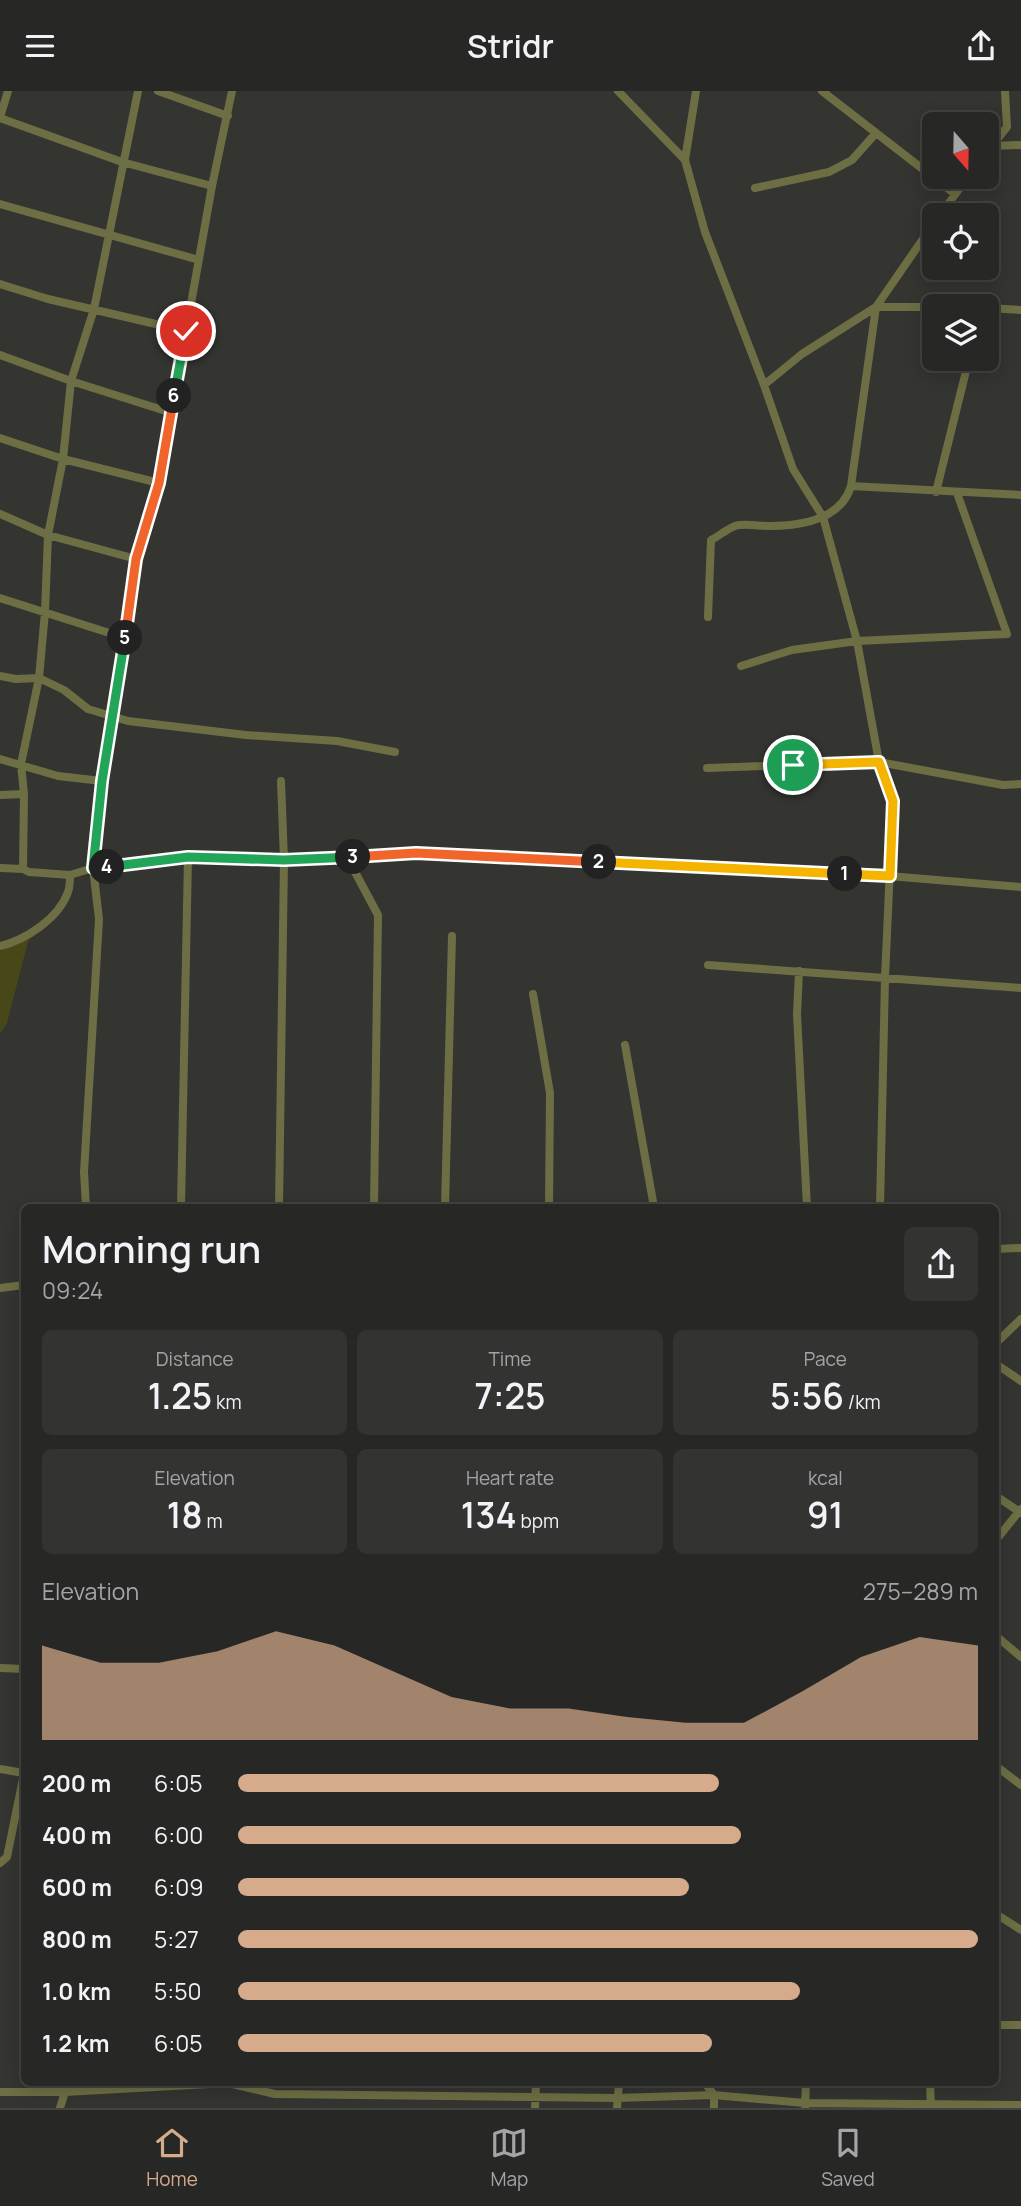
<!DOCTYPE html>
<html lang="en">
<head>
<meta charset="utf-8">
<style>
	body { margin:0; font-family:Manrope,sans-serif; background:#333332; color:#f1f3f6; height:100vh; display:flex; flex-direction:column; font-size:26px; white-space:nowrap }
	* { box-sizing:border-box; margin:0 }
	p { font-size:23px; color:#a4a5a7 }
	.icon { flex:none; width:38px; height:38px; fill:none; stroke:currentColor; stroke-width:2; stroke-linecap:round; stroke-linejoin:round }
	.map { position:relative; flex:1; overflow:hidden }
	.details { position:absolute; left:21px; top:1113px; width:978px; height:882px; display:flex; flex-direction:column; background:#272725; border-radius:10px; box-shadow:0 4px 18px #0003,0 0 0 2px #434442 }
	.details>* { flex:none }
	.needle { width:46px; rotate:160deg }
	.tools { position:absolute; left:922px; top:21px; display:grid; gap:14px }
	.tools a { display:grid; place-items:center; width:77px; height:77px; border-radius:10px; background:#272725; box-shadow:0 4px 18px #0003,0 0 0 2px #434442; font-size:35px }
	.pin { position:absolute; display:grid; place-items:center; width:60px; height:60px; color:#fff; margin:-30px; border:4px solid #fff; border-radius:50%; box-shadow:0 2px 7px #0007 }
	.km { position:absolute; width:35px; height:35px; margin:-18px; border-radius:50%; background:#222; color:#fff; font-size:19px; line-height:35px; text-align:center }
	.round { display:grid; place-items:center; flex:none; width:74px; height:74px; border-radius:10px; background:#333332 }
	.summary { display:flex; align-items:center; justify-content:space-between; height:119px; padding:0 21px }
	h1 { font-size:38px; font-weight:600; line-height:52px }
	.stats { display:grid; grid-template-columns:repeat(3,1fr); gap:10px; height:119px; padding:7px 21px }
	.stats div { display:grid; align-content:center; border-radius:10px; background:#333332; text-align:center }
	.stats b { font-size:35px; font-weight:600 }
	.stats small { font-size:19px; font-weight:400 }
	.stats p { font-size:19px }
	.chart { height:196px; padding:14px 21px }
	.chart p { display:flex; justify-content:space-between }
	.chart svg { width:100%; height:126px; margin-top:7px; fill:#d6ab8b; opacity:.7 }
	ul { padding:0 21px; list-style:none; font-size:23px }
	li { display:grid; grid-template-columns:112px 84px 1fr; align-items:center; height:52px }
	li i { height:18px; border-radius:9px; background:#d6ab8b }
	header { display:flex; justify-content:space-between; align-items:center; height:91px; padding:0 21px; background:#272725; font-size:32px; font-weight:600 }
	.dock { display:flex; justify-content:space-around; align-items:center; height:98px; border-top:2px solid #434442; background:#272725; font-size:19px; color:#a4a5a7 }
	.dock a { display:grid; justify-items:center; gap:4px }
	.dock .active { color:#d6ab8b }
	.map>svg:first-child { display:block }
	.green { fill:#484718 }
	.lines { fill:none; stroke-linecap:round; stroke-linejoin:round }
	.street { stroke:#6e6e44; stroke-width:8 }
	.split-1-casing { stroke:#fff; stroke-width:14 }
	.split-2-casing { stroke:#fff; stroke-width:14 }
	.split-3-casing { stroke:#fff; stroke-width:14 }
	.split-4-casing { stroke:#fff; stroke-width:14 }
	.split-5-casing { stroke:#fff; stroke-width:14 }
	.split-6-casing { stroke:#fff; stroke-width:14 }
	.split-7-casing { stroke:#fff; stroke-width:14 }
	.split-1 { stroke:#f5b400; stroke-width:9 }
	.split-2 { stroke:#f5b400; stroke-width:9 }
	.split-3 { stroke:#f0652b; stroke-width:9 }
	.split-4 { stroke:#22a559; stroke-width:9 }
	.split-5 { stroke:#22a559; stroke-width:9 }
	.split-6 { stroke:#f0652b; stroke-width:9 }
	.split-7 { stroke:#22a559; stroke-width:9 }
</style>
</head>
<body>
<header><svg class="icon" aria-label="menu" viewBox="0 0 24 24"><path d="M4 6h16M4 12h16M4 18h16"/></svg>Stridr<svg class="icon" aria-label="share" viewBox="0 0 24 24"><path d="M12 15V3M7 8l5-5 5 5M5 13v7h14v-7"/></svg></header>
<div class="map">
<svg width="1021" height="2017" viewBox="0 0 1021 2017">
	<rect width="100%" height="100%" fill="#343431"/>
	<path class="green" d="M29 847 7 932 0 943V860Z"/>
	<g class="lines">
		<path class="street" d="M158 0 228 25
			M618 0 685 69
			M696 0 685 69 705 141 764 294 793 378 823 426 857 550 879 671 893 710 885 887 880 1116
			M822 0 955 103
			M0 26 8 0
			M0 27 122 71 212 95
			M991 55 1021 54
			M987 61 1007 36 1005 0
			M755 97 829 81 852 69 876 42
			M0 113 199 169
			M940 124 968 86
			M0 193 48 208 186 240
			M987 217 1021 219
			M0 264 71 290 172 322
			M764 294 802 263 876 216H934
			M0 347 63 368 159 392
			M851 395 1021 404
			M936 401 969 268
			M0 423 48 444 136 468
			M0 507 125 547
			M708 526 711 449C719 445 727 438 735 435 744 432 759 435 768 435 800 435 841 429 851 395L876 216 934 132
			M741 575 792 559 857 550 1007 543 957 402
			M0 585 16 588 39 587 64 599 88 618 128 630 246 644 337 650 395 661
			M0 668 58 685 102 690
			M707 677 879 671 1003 694 1021 693
			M0 704 24 703
			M347 766 378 824 374 1116
			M0 777 23 778 29 781 70 784 93 777 188 766 284 769 416 762 889 785 1021 796
			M23 778 24 703 21 673 39 587 45 521 48 444 63 368 71 290 94 218 138 0
			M0 855C26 849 59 827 68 801 70 796 70 789 70 784
			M708 874 1021 897
			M799 880 797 923 807 1116
			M533 903 550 1002 549 1116
			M625 954 654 1116
			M86 1116 84 1081 99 828 93 777 102 690 136 468 159 392 212 95 232 0
			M181 1116 188 766
			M279 1116 284 769 281 690
			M445 1116 452 845
			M996 1158 1021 1157
			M0 1197 24 1194
			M996 1252 1021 1228
			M996 1273 1021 1290
			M996 1405 1021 1422
			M996 1449 1021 1418
			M996 1545 1021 1566
			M0 1577 24 1578
			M996 1675 1021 1694
			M0 1678 24 1682
			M0 1772 7 1766 24 1683
			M996 1823 1021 1839
			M996 1934H1021
			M705 1992 714 2004V2017
			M930 1992 931 2017
			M0 2001H65L228 1992 275 2003 616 2007 714 2004 805 2012 1021 2014
			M60 2017 65 2001 66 1992
			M535 2017 536 1992
			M617 2017 619 1992
			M805 2017 806 1992"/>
	</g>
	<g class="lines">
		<g class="split-1-casing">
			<path id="split-1" d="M793 674 879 671 893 710 890 785 845 783"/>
		</g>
		<g class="split-2-casing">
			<path id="split-2" d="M599 771 845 783"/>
		</g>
		<g class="split-3-casing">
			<path id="split-3" d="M353 766 416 762 599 771"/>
		</g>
		<g class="split-4-casing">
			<path id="split-4" d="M107 776 188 766 284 769 353 766"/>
		</g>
		<g class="split-5-casing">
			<path id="split-5" d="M107 776 93 777 102 690 125 547"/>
		</g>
		<g class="split-6-casing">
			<path id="split-6" d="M125 547 136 468 159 392 174 305"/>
		</g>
		<g class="split-7-casing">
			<path id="split-7" d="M174 305 186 240"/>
		</g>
		<use href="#split-1" class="split-1"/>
		<use href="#split-2" class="split-2"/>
		<use href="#split-3" class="split-3"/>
		<use href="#split-4" class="split-4"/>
		<use href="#split-5" class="split-5"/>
		<use href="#split-6" class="split-6"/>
		<use href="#split-7" class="split-7"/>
	</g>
</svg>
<div class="tools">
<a><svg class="needle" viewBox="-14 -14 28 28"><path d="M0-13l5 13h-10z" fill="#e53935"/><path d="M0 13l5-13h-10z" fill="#a4a5a7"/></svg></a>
<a><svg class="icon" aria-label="locate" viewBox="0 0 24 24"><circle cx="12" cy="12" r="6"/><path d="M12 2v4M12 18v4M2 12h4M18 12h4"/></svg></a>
<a><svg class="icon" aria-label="layers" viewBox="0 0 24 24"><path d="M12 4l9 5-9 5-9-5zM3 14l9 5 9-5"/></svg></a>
</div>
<div class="pin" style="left:793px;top:674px;background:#1e9e55"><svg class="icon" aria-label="arrive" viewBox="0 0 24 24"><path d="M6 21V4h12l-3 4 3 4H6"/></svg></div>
<div class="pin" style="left:186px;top:240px;background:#d93025"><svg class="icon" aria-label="check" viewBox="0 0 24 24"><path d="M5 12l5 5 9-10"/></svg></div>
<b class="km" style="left:845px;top:783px">1</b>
<b class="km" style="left:599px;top:771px">2</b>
<b class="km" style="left:353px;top:766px">3</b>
<b class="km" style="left:107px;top:776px">4</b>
<b class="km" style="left:125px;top:547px">5</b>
<b class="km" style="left:174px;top:305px">6</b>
<section class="details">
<div class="summary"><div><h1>Morning run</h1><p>09:24</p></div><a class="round"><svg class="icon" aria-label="share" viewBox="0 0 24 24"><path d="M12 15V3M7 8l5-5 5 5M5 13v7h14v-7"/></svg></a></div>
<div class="stats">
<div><p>Distance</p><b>1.25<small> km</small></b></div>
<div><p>Time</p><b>7:25</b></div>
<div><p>Pace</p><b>5:56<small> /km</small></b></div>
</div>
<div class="stats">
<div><p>Elevation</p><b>18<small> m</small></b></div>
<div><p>Heart rate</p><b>134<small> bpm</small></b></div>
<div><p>kcal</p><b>91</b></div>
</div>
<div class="chart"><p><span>Elevation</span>275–289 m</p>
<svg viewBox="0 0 160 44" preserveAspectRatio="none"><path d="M0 44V11L10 17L20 17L30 13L40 6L50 11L60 20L70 29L80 33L90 33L100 36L110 38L120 38L130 27L140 15L150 8L160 11V44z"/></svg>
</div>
<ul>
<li><b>200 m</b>6:05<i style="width:65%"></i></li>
<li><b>400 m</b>6:00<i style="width:68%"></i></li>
<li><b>600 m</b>6:09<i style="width:61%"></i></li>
<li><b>800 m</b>5:27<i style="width:100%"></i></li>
<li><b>1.0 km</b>5:50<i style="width:76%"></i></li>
<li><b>1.2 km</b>6:05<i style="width:64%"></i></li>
</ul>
</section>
</div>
<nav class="dock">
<a class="active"><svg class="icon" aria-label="home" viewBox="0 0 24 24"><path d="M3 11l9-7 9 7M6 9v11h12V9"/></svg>Home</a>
<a><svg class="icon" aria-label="map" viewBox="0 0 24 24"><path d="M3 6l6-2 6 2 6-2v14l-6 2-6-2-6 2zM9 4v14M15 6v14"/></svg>Map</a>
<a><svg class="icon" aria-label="saved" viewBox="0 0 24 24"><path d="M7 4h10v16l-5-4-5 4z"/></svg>Saved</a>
</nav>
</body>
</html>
